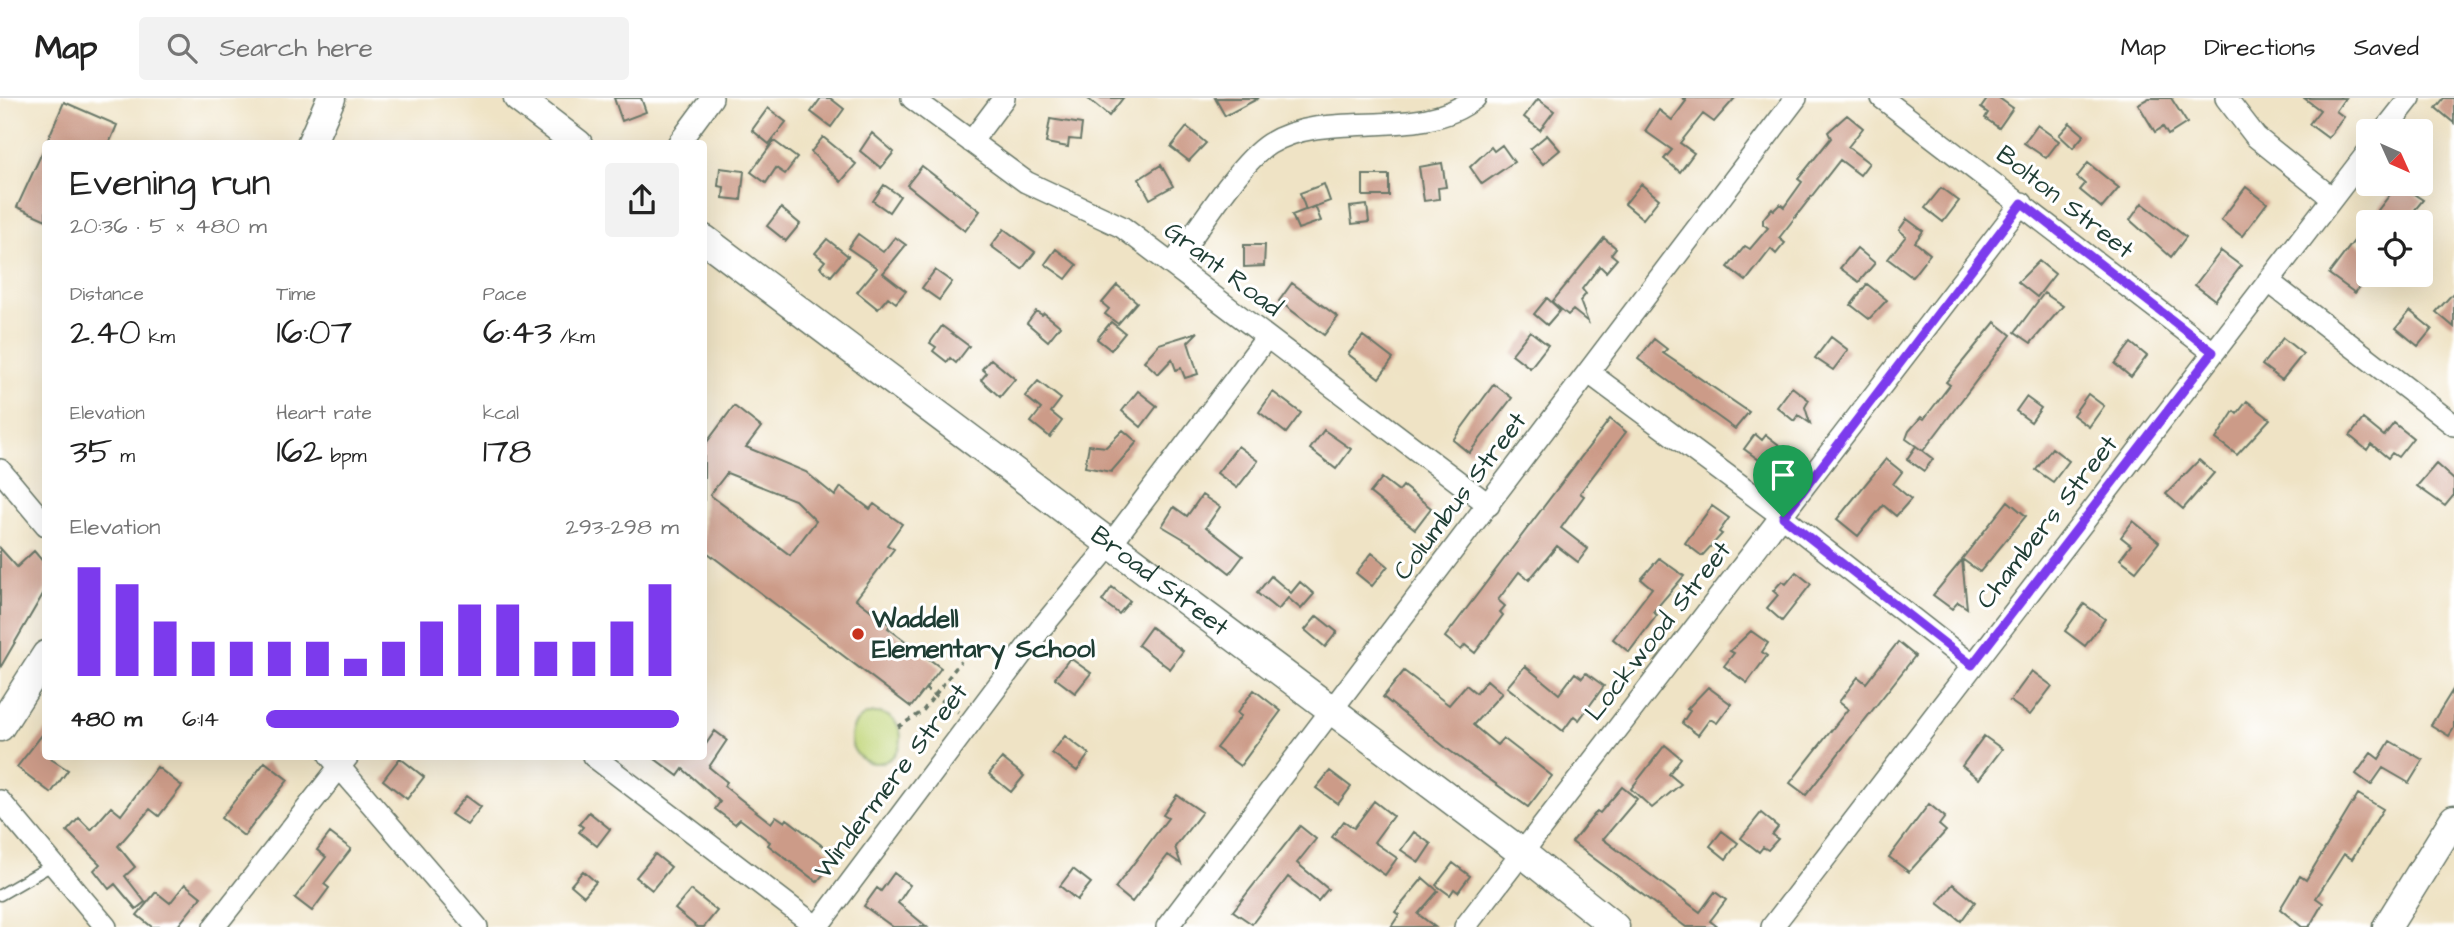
<!DOCTYPE html>
<html lang="en">
<head>
<meta charset="utf-8">
<style>
	body { margin:0; font-family:"Architects Daughter",sans-serif; background:#f2f2f2; color:#222; height:100vh; display:flex; flex-direction:column; font-size:26px; white-space:nowrap }
	* { box-sizing:border-box; margin:0 }
	p { font-size:23px; color:#767676 }
	.icon { flex:none; width:38px; height:38px; fill:none; stroke:currentColor; stroke-width:2; stroke-linecap:round; stroke-linejoin:round }
	.map { position:relative; flex:1; overflow:hidden }
	.panel { position:absolute; left:42px; top:42px; width:665px; height:620px; display:flex; flex-direction:column; background:#fff; border-radius:7px; box-shadow:0 7px 28px #0002 }
	.panel>* { flex:none }
	.needle { width:46px; rotate:135deg }
	.tools { position:absolute; left:2356px; top:21px; display:grid; gap:14px }
	.tools a { display:grid; place-items:center; width:77px; height:77px; border-radius:7px; background:#fff; box-shadow:0 7px 28px #0002; font-size:35px }
	.pin { position:absolute; display:grid; place-items:center; width:60px; height:60px; color:#fff; margin:-72px -30px; border-radius:50% 50% 50% 0; rotate:-45deg; box-shadow:0 0 7px #0007 }
	.pin .icon { rotate:45deg }
	.round { display:grid; place-items:center; flex:none; width:74px; height:74px; border-radius:7px; background:#f2f2f2 }
	.summary { display:flex; align-items:center; justify-content:space-between; height:119px; padding:0 28px }
	h1 { font-size:38px; font-weight:600; line-height:52px }
	.figures { display:grid; grid-template-columns:repeat(3,1fr); gap:10px; height:119px; padding:7px 28px }
	.figures div { display:grid; align-content:center }
	.figures b { font-size:35px; font-weight:600 }
	.figures small { font-size:19px; font-weight:400 }
	.figures p { font-size:19px }
	.chart { height:196px; padding:14px 28px }
	.chart p { display:flex; justify-content:space-between }
	.chart svg { width:100%; height:126px; margin-top:7px; stroke:#7c3aed; stroke-width:6 }
	ul { padding:0 28px; list-style:none; font-size:23px }
	li { display:grid; grid-template-columns:112px 84px 1fr; align-items:center; height:52px }
	li i { height:18px; border-radius:9px; background:#7c3aed }
	header { display:flex; align-items:center; gap:42px; box-sizing:border-box; height:98px; padding:0 35px; background:#fff; border-bottom:2px solid #e0e0e0 }
	header strong { font-size:33px }
	nav { display:flex; gap:38px; margin-inline-start:auto; font-size:24px }
	.search { width:490px; height:63px; background:#f2f2f2; display:flex; align-items:center; gap:18px; box-sizing:border-box; padding:0 24px; border-radius:7px; color:#767676; font-size:26px }
	.map>svg:first-child { display:block }
	.green { fill:#c1d67a; stroke:#708a57; stroke-width:2 }
	.building { fill:#cc9b88; fill-rule:evenodd }
	.lines { fill:none; stroke-linecap:round; stroke-linejoin:round }
	.lane-casing { stroke:#687767; stroke-width:13 }
	.street-casing { stroke:#687767; stroke-width:24 }
	.secondary-casing { stroke:#687767; stroke-width:31 }
	.path { stroke:#687767; stroke-width:3.5; stroke-dasharray:5 5; stroke-linecap:butt }
	.lane { stroke:#fff; stroke-width:10 }
	.street { stroke:#fff; stroke-width:21 }
	.secondary { stroke:#fff; stroke-width:28 }
	.route-casing { stroke:#fff; stroke-width:14 }
	.route { stroke:#7c3aed; stroke-width:9 }
	.poi-dot { fill:#c8321e; stroke:#fff; stroke-width:2.5 }
	.labels { text-anchor:middle; dominant-baseline:central; stroke-width:6; stroke-linejoin:round; paint-order:stroke }
	.street-label { font-size:26px; fill:#1f3d34; stroke:#fff }
	.poi-label { font-size:26px; font-weight:bold; fill:#1f3d34; stroke:#fff; text-anchor:start }
</style>
</head>
<body>
<header>
<strong>Map</strong>
<div class="search"><svg class="icon" aria-label="search" viewBox="0 0 24 24"><circle cx="10" cy="10" r="6"/><path d="M15 15l6 6"/></svg>Search here</div>
<nav><a>Map</a><a>Directions</a><a>Saved</a></nav>
</header>
<div class="map">
<svg width="2454" height="829" viewBox="0 0 2454 829">
	<rect width="100%" height="100%" fill="#fff"/>
	<filter id="ink" filterUnits="userSpaceOnUse"><feTurbulence type="fractalNoise" baseFrequency=".0143" numOctaves="2"/><feDisplacementMap in="SourceGraphic" scale="14" xChannelSelector="R" yChannelSelector="G"/><feConvolveMatrix kernelMatrix="1 2 1 2 8 2 1 2 1" color-interpolation-filters="sRGB"/></filter>
	<filter id="wash" filterUnits="userSpaceOnUse"><feTurbulence type="fractalNoise" baseFrequency=".00686" numOctaves="4" result="noise"/><feDisplacementMap in="SourceGraphic" scale="28" xChannelSelector="R" yChannelSelector="G"/><feGaussianBlur stdDeviation="1.57" result="paint"/><feColorMatrix in="noise" values="0 0 0 0 0 0 0 0 0 0 0 0 0 0 0 0 0 1.4 0 .05"/><feComposite in="paint" operator="in"/></filter>
	<g filter="url(#wash)">
		<rect width="100%" height="100%" fill="#efe3c5"/>
		<path class="green" d="M851 640a25 25 0 1 1 50 0a25 25 0 1 1-50 0Z"/>
		<g id="blocks">
			<path class="building" d="M614 0H641L646 14 622 23Z
				M821 0H830L844 11 831 29 811 14Z
				M1087 0H1123L1109 18Z
				M1215 0H1259L1225 18Z
				M1683 0H1735L1714 24 1703 16 1680 45 1694 55 1680 74 1664 61 1672 52 1645 33 1659 12 1672 22 1686 3Z
				M1988 0H1999L2013 10 1999 30 1985 20 1988 15 1981 10Z
				M2149 0H2171L2187 25 2168 37 2163 29 2155 34 2138 6Z
				M2304 0H2345L2336 13 2344 19 2328 40 2309 26 2320 12Z
				M2444 0H2454V25L2436 10Z
				M1538 1 1554 13 1540 32 1524 19Z
				M64 4 117 27 109 46H46Z
				M768 10 786 24 769 46 752 32Z
				M1847 17 1863 30 1848 49 1869 65 1860 77 1840 62 1779 140 1785 145 1776 156 1771 151 1746 183 1728 169 1745 148 1750 151 1768 130 1763 126V121L1772 110 1774 112 1780 106 1784 109 1802 84 1798 81 1831 40 1828 34Z
				M1050 21 1082 26 1080 42 1069 41 1068 49 1046 45Z
				M2070 25 2084 37 2073 50 2059 37Z
				M2037 27 2059 43 2046 60 2024 45Z
				M1187 29 1206 45 1189 63 1171 49Z
				M872 35 894 54 881 70 860 53Z
				M1547 37 1560 52 1543 66 1530 51Z
				M823 39 856 66 841 84 811 54Z
				M774 43 797 60 785 76 776 70 766 85 751 74Z
				M46 46V122L17 109Z
				M1502 47 1514 64 1482 86 1470 69 1491 49 1494 53Z
				M1442 65 1446 89 1438 90 1439 101 1424 103 1419 69Z
				M2088 65 2119 90 2102 110 2080 92 2085 86 2077 79Z
				M1161 67 1173 88 1150 101 1139 81Z
				M922 68 980 113 965 133 907 87Z
				M720 70 744 73 741 102 723 100 724 89 718 88Z
				M1363 77H1389V98H1363Z
				M1324 86 1330 103 1306 112 1300 95Z
				M1641 86 1659 101 1643 121 1625 106Z
				M2398 86 2423 102 2405 124H2369Z
				M884 87 900 98 889 114 873 103Z
				M2246 89 2267 105 2242 138 2221 122Z
				M1941 90 1959 103 1943 124 1925 110Z
				M2142 105 2186 139 2171 159 2130 122Z
				M1367 107 1369 124 1352 126 1350 109Z
				M1315 108 1321 123 1298 131 1292 117Z
				M781 110 800 126 786 143 767 128Z
				M1907 121 1923 133 1915 144 1930 156 1912 179 1888 161 1906 138 1899 132Z
				M1004 131 1035 154 1022 171 991 148Z
				M858 136 883 154 895 139 906 147 883 175 906 193 896 205 888 199 878 211 857 194 877 170 848 150Z
				M1604 140 1616 150 1611 156 1617 161 1606 174 1600 168 1582 191 1586 196 1580 203 1588 224 1573 212 1568 217 1552 204Z
				M827 141 848 158 831 178 820 169 825 163 815 155Z
				M2354 143 2368 153V179L2355 195 2329 176Z
				M1244 147H1265L1264 168 1244 169Z
				M1857 150 1875 165 1859 184 1840 170Z
				M1056 151 1077 167 1066 181 1045 166Z
				M2221 153 2241 168 2215 202 2195 187Z
				M2039 163 2055 176 2037 199 2018 184Z
				M935 172 952 184 939 202 922 190Z
				M1292 185 1338 219 1324 237 1279 203Z
				M1867 186 1887 202 1869 221 1851 207Z
				M1117 187 1137 204 1118 226 1105 216 1109 211 1102 205Z
				M2454 194V229L2436 214Z
				M2044 195 2063 208 2031 245 2015 234Z
				M1547 200 1560 212 1547 227 1534 216Z
				M1036 213 1042 217 1044 215 1060 228 1048 243 1027 225Z
				M2410 213 2432 231 2418 248 2396 230Z
				M1111 224 1125 235 1111 252 1097 241Z
				M1995 224 2011 237 1923 353 1906 341 1909 333 1921 319 1924 321 1950 287 1946 284Z
				M942 228 969 248 956 265 950 260 947 264 933 253 936 249 930 245Z
				M1530 233 1548 247 1530 270 1512 256Z
				M1198 234 1188 244 1198 276 1185 280 1181 270 1176 272 1172 261 1158 276 1144 263 1159 246Z
				M1363 238 1393 261 1379 280 1348 256Z
				M1831 239 1848 252 1833 272 1815 260Z
				M2283 240 2303 256 2282 282 2262 267Z
				M1654 241 1667 251 1663 255 1749 314 1735 331 1638 261Z
				M2131 245 2147 258 2131 279 2115 266Z
				M991 261 1015 281 1000 299 981 282 987 275 982 271Z
				M1038 283 1061 301 1051 314 1062 323 1050 339 1031 324 1041 311 1025 298Z
				M1494 286 1512 300 1469 355 1453 342Z
				M1792 289 1809 302 1805 309 1810 325 1798 317 1794 323 1777 309Z
				M1138 293 1157 308 1141 329 1122 313Z
				M1273 294 1301 315 1286 335 1259 314Z
				M2088 296 2104 308 2089 329 2073 317Z
				M2026 299 2041 310 2031 324 2016 313Z
				M2247 303 2270 321 2237 357 2216 341 2234 313 2237 316Z
				M734 308 761 329 746 349 806 374 835 398 841 389 870 411 874 406 902 426 887 447 894 451 856 501 890 527 888 530 941 570 911 609 704 452V348ZM727 375 795 402 816 423 790 457 710 397Z
				M1610 321 1626 334 1580 395 1584 398 1561 430 1588 451 1578 464 1557 448 1529 482 1519 474 1498 502 1505 508 1500 514 1503 517 1475 555 1465 547 1461 552 1445 539Z
				M2363 321 2384 338 2394 325 2413 340 2398 359 2392 355 2388 360 2371 346 2367 352 2350 338Z
				M1123 332 1137 344 1111 374 1085 369 1089 347 1106 349Z
				M1324 332 1351 351 1336 371 1310 351Z
				M1755 336 1762 342 1766 337 1783 350 1769 369 1744 351Z
				M1238 348 1258 363 1237 390 1217 375Z
				M1916 348 1933 361 1924 373 1907 361Z
				M2052 350 2069 363 2053 384 2036 372Z
				M1886 361 1902 374 1893 386 1911 401 1896 418 1883 407 1858 438 1837 421Z
				M2199 362 2214 375 2183 411 2166 396Z
				M2436 366 2454 382V397L2445 408 2417 388Z
				M1382 380 1399 393 1403 388 1431 410 1415 431 1370 395Z
				M1202 397 1220 409 1206 429 1243 458 1230 475 1194 447 1162 428 1174 409 1187 418Z
				M2008 403 2026 418 1980 474 1962 461Z
				M1712 408 1729 420 1719 434 1722 436 1702 458 1685 445Z
				M2133 423 2159 444 2136 473 2120 461 2131 447 2121 439Z
				M0 450 17 469 34 453 46 467V491L0 570Z
				M1372 455 1388 468 1372 488 1356 475Z
				M1659 460 1684 478 1653 514 1657 517 1629 554 1613 541 1652 490 1641 481Z
				M1962 462 1967 510 1958 504 1952 511 1933 497Z
				M1796 474 1811 486 1782 523 1767 510 1778 497 1773 493 1782 483 1786 486Z
				M1271 478 1291 495 1300 484 1314 496 1301 511 1288 500 1278 512 1257 495Z
				M1112 489 1130 503 1119 516 1102 503Z
				M2084 506 2105 521 2085 548 2065 533Z
				M1317 518 1337 534 1325 549 1305 532Z
				M1151 529 1183 553 1170 571 1138 547Z
				M1751 533 1768 545 1762 554 1767 558 1747 585 1724 568 1734 555 1730 553Z
				M1898 544 1915 558 1806 697 1790 685 1848 611 1839 604 1858 579 1866 585Z
				M1070 560 1091 575 1075 595 1055 580Z
				M1525 568 1559 596 1575 575 1582 580 1586 575 1604 588 1579 622 1574 618 1563 633 1507 589Z
				M1404 573 1449 607 1466 587 1476 595 1487 582 1502 595 1473 627 1497 647 1503 640 1552 678 1528 709 1446 650 1383 599Z
				M2032 573 2052 588 2030 617 2010 603Z
				M1708 589 1731 606 1717 625 1710 621 1698 637 1682 625 1690 613 1687 611Z
				M2454 590V630L2449 638 2431 627Z
				M1254 592 1281 613 1240 668 1216 650 1241 618 1237 615Z
				M46 632V658L68 672 51 695 17 669Z
				M715 633 727 642 709 669 727 684 724 688 771 725 776 718 785 724 787 721 837 759 817 784 768 747 770 744 740 721 735 726 715 711 720 704 683 671 678 678 651 658H704V649Z
				M1065 638 1089 656 1077 673 1052 655Z
				M1984 638 2002 651 1979 681 1962 668Z
				M2390 643 2423 662 2409 685 2383 670 2371 687 2356 676 2371 655 2379 661Z
				M1665 647 1681 660 1669 676 1681 686 1652 710 1631 691Z
				M400 660 424 679 407 701 383 682Z
				M1002 660 1024 678 1011 694 989 676Z
				M265 664 288 682 244 738 221 720Z
				M157 669 182 688 159 718 150 711 118 748 135 769 125 778 145 804 136 811 115 786 109 791 94 772 100 766 67 733 79 720 91 732 111 709 121 717Z
				M1330 673 1351 689 1338 706 1316 690Z
				M1622 689 1637 701 1603 741 1700 814 1715 794 1726 802 1710 823 1718 829H1686L1572 744 1597 713 1600 715Z
				M2358 696 2383 711 2352 761 2344 756 2316 800 2323 805 2309 829H2302L2280 811 2300 778 2306 782Z
				M1177 697 1202 714 1175 749 1181 766 1168 757 1132 804 1115 790 1168 720 1163 717Z
				M466 698 481 709 467 727 451 716Z
				M1374 703 1393 718 1374 744 1397 760 1385 777 1332 739 1344 723 1354 730Z
				M1929 706 1945 719 1939 727 1946 733 1909 774 1889 759Z
				M589 714 610 731 597 748 579 734 583 729 579 726Z
				M1761 715 1778 729 1772 737 1778 741 1768 752 1763 749 1759 754 1741 740Z
				M1300 728 1316 741 1297 765 1328 791 1318 803 1288 779 1252 826 1233 813Z
				M1722 733 1738 745 1726 761 1710 748Z
				M1414 734 1431 746 1419 764 1401 752Z
				M330 735 351 751 324 786 329 790 312 813 295 800 326 759 317 752Z
				M655 756 671 769 652 792 636 779Z
				M1453 765 1470 778 1458 794 1454 791 1450 797 1436 787Z
				M1073 771 1091 785 1077 802 1060 788Z
				M583 773 596 784 584 798 571 787Z
				M894 775 910 787 898 805 927 829H893L864 808 877 790 881 793Z
				M1423 780 1438 793 1418 816 1435 829H1391L1399 817 1395 814Z
				M185 786 201 799 177 829H152L137 817 156 794 170 805Z
				M1953 786 1975 804 1961 823 1938 805Z
				M691 792 717 813 704 829H697L675 811Z"/>
		</g>
	</g>
	<g filter="url(#ink)">
		<use href="#blocks" fill-opacity="0" stroke="#687767" stroke-width="2"/>
		<g class="lines">
			<g class="lane-casing">
				<path id="lane" d="M0 797 52 767"/>
			</g>
			<g class="street-casing">
				<path id="street" d="M912 0 1026 84 1122 129 1489 407
					M1882 0 2213 254
					M2226 0 2256 39 2332 100
					M2384 33 2410 0
					M971 44 1004 0
					M678 46 712 0
					M1172 167C1196 135 1238 66 1269 46 1329 9 1419 45 1475 0
					M2268 183 2454 327
					M1588 274 1783 419 1972 567
					M0 372 46 427
					M330 658 477 829
					M593 658 817 829
					M0 703 106 829
					M214 829 348 658
					M817 829 1042 529 1110 447 1267 239
					M1167 829 1796 0
					M1465 829 2022 105
					M1772 829 2368 54"/>
			</g>
			<g class="secondary-casing">
				<g id="secondary">
					<path d="M518 0 578 46"/>
					<path d="M311 46 331 0"/>
					<path id="s1" d="M704 141 1521 754 1615 829"/>
					<path d="M0 629 46 557"/>
					<path d="M2387 829 2454 721"/>
				</g>
			</g>
			<path class="path" d="M925 590 958 614
				M898 629 922 614 961 563"/>
			<use href="#lane" class="lane"/>
			<use href="#street" class="street"/>
			<use href="#secondary" class="secondary"/>
		</g>
	</g>
	<g class="lines" filter="url(#ink)">
		<g class="route-casing">
			<path id="route" d="M2022 105 2213 254 1972 567 1783 419Z"/>
		</g>
		<use href="#route" class="route"/>
	</g>
	<circle class="poi-dot" cx="858" cy="536" r="7"/>
	<g class="labels">
		<g class="street-label">
			<text transform="translate(2065 104) rotate(38)">Bolton Street</text>
			<text transform="translate(1223 171) rotate(37)">Grant Road</text>
			<text transform="translate(1460 398) rotate(-53)">Columbus Street</text>
			<text transform="translate(2047 424) rotate(-52)">Chambers Street</text>
			<text stroke="none"><textPath href="#s1" startOffset="570">Broad Street</textPath></text>
			<text transform="translate(1658 533) rotate(-52)">Lockwood Street</text>
			<text transform="translate(891 683) rotate(-53)">Windermere Street</text>
		</g>
		<g class="poi-label">
			<text x="872" y="521">Waddell<tspan x="872" dy="30">Elementary School</tspan></text>
		</g>
	</g>
</svg>
<div class="tools">
<a><svg class="needle" viewBox="-14 -14 28 28"><path d="M0-13l5 13h-10z" fill="#e53935"/><path d="M0 13l5-13h-10z" fill="#767676"/></svg></a>
<a><svg class="icon" aria-label="locate" viewBox="0 0 24 24"><circle cx="12" cy="12" r="6"/><path d="M12 2v4M12 18v4M2 12h4M18 12h4"/></svg></a>
</div>
<div class="pin" style="left:1783px;top:419px;background:#1e9e55"><svg class="icon" aria-label="arrive" viewBox="0 0 24 24"><path d="M6 21V4h12l-3 4 3 4H6"/></svg></div>
<section class="panel">
<div class="summary"><div><h1>Evening run</h1><p>20:36 · 5 × 480 m</p></div><a class="round"><svg class="icon" aria-label="share" viewBox="0 0 24 24"><path d="M12 15V3M7 8l5-5 5 5M5 13v7h14v-7"/></svg></a></div>
<div class="figures">
<div><p>Distance</p><b>2.40<small> km</small></b></div>
<div><p>Time</p><b>16:07</b></div>
<div><p>Pace</p><b>6:43<small> /km</small></b></div>
</div>
<div class="figures">
<div><p>Elevation</p><b>35<small> m</small></b></div>
<div><p>Heart rate</p><b>162<small> bpm</small></b></div>
<div><p>kcal</p><b>178</b></div>
</div>
<div class="chart"><p><span>Elevation</span>293–298 m</p>
<svg viewBox="0 0 160 44" preserveAspectRatio="none"><path d="M5 44V6M15 44V12M25 44V25M35 44V32M45 44V32M55 44V32M65 44V32M75 44V38M85 44V32M95 44V25M105 44V19M115 44V19M125 44V32M135 44V32M145 44V25M155 44V12"/></svg>
</div>
<ul>
<li><b>480 m</b>6:14<i style="width:100%"></i></li>
</ul>
</section>
</div>
</body>
</html>
